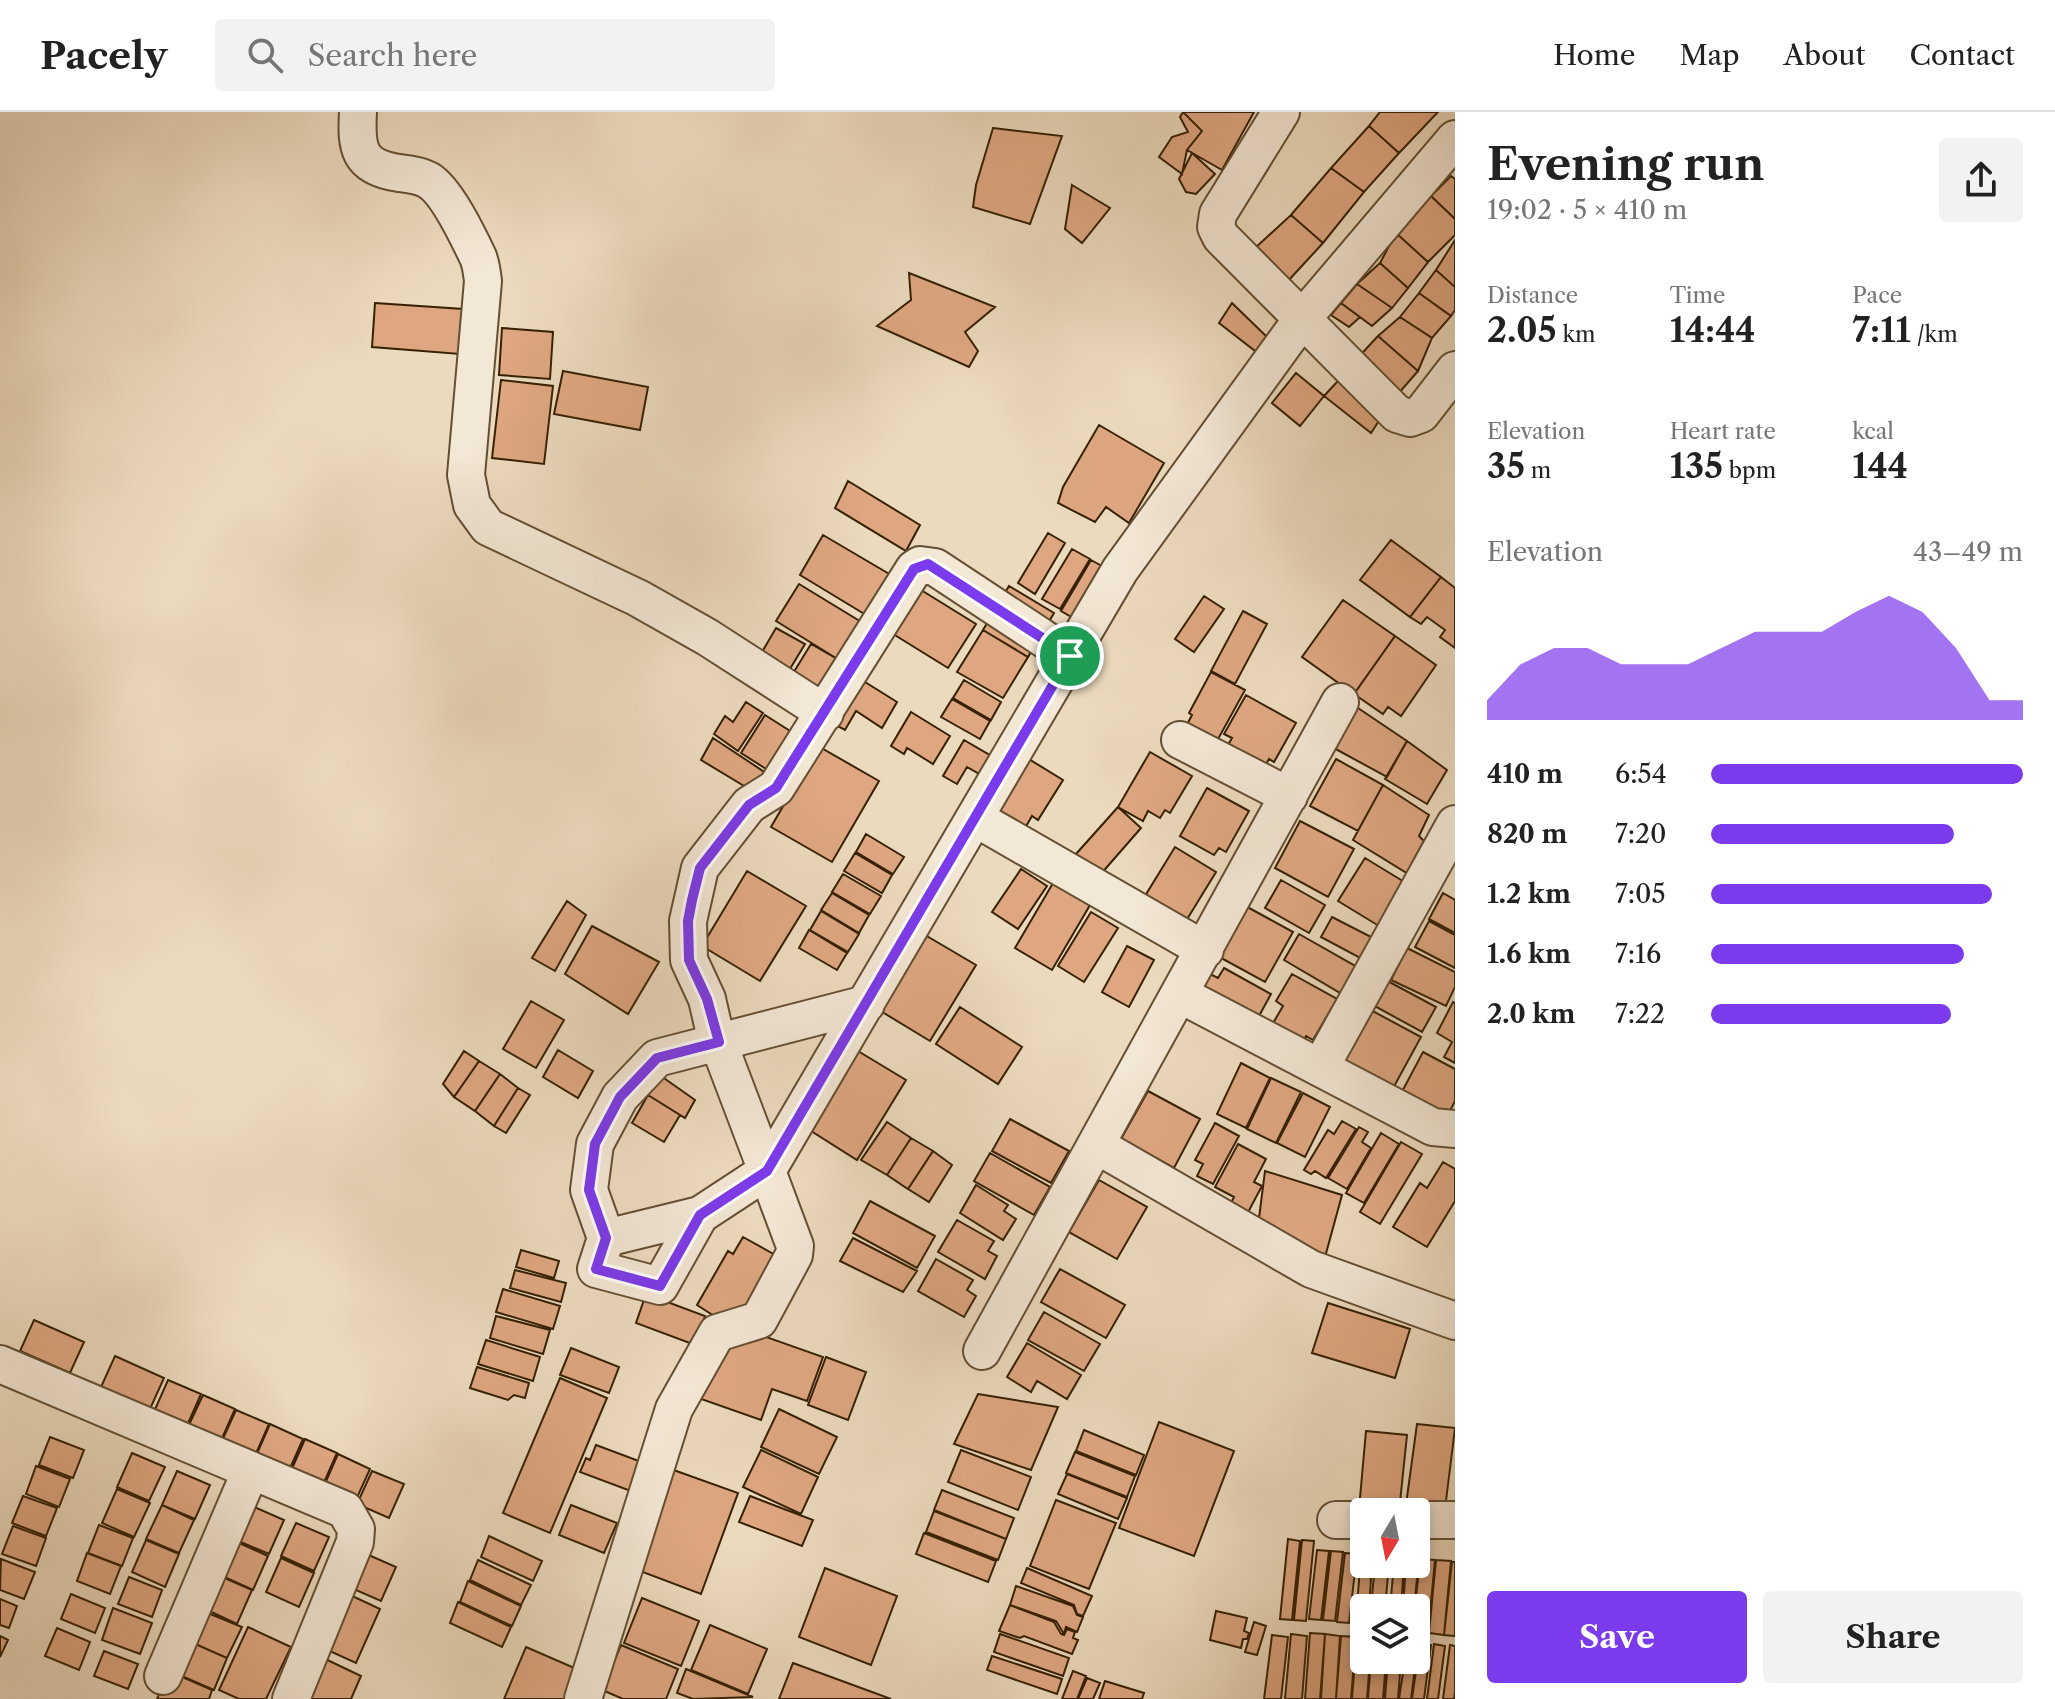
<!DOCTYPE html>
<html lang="en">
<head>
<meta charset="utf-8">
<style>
	body { margin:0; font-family:"Libre Caslon Text",serif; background:#f2f2f2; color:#222; height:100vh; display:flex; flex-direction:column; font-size:30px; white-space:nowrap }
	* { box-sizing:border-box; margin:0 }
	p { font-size:26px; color:#767676 }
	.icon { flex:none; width:44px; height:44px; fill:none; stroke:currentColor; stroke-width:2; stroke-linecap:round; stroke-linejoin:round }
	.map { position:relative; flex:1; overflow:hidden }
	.panel { display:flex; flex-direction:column; background:#fff; width:600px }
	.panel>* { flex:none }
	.needle { width:52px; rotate:190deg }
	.buttons { position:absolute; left:1350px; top:1386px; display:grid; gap:16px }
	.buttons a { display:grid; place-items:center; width:80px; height:80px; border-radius:8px; background:#fff; box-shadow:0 4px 12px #0003; font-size:40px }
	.pin { position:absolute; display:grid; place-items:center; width:68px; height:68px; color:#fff; margin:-34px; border:4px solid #fff; border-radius:50%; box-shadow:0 2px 8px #0007 }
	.round { display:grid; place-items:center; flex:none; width:84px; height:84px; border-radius:8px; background:#f2f2f2 }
	.headline { display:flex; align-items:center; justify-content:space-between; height:136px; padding:0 32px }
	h1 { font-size:44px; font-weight:700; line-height:60px }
	.figures { display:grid; grid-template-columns:repeat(3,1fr); gap:12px; height:136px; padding:8px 32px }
	.figures div { display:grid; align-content:center }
	.figures b { font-size:34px; font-weight:700 }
	.figures small { font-size:22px; font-weight:400 }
	.figures p { font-size:22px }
	.chart { height:224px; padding:16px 32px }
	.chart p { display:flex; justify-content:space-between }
	.chart svg { width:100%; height:144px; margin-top:8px; fill:#7c3aed; opacity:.7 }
	.primary-button { display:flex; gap:16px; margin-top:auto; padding:16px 32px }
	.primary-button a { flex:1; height:92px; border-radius:8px; background:#7c3aed; color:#fff; font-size:32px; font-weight:700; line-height:92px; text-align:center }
	.primary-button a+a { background:#f2f2f2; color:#222 }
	ul { padding:0 32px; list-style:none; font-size:26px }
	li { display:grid; grid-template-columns:128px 96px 1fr; align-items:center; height:60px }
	li i { height:20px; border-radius:10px; background:#7c3aed }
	header { display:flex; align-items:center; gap:48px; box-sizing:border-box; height:112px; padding:0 40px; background:#fff; border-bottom:2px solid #e0e0e0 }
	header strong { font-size:38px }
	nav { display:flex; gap:44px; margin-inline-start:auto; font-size:28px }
	.search { width:560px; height:72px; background:#f2f2f2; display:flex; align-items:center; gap:20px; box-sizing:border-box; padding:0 28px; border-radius:8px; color:#767676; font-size:30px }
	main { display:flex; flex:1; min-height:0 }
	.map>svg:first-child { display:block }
	.building { fill:#dea782; stroke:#362103; stroke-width:2 }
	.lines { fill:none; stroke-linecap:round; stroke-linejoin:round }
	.street-casing { stroke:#644f32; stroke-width:40 }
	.street { stroke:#f3e7d5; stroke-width:36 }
	.route-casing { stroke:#fff; stroke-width:16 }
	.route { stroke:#7c3aed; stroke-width:10 }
</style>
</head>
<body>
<header>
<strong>Pacely</strong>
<div class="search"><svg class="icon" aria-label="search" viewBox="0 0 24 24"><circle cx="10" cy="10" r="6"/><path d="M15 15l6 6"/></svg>Search here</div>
<nav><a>Home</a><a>Map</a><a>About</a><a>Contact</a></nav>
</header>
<main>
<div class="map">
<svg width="1455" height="1587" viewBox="0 0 1455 1587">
	<rect width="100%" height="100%" fill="#ecdabe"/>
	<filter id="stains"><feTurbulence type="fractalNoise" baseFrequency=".0025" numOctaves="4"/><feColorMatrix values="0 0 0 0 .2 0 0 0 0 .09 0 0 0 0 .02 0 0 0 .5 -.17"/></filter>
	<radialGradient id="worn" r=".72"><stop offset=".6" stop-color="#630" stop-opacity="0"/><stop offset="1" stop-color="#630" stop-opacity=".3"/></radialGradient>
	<path class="building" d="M1183 0H1254L1222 58 1187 38 1202 19Z
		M1183 0 1202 19 1187 38 1182 62 1159 45 1172 25 1188 20 1180 5Z
		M1380 0H1438L1399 41 1369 14Z
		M1369 14 1399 41 1364 80 1331 56Z
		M993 16 1062 24 1030 112 973 95 976 73Z
		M1192 41 1215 62 1196 82 1186 80 1179 67Z
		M1331 56 1364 80 1323 131 1291 103Z
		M1451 64 1455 67V107L1431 84Z
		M1072 73 1110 96 1082 131 1065 117Z
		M1431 84 1455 107V123L1428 150 1396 121Z
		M1291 103 1323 131 1288 169 1254 137Z
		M1396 121 1428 150 1408 176 1380 151Z
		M1455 128V175L1436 158Z
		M1380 151 1408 176 1392 196 1357 172Z
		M1436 158 1455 175V198L1451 204 1419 181Z
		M909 161 995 195 965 220 978 239 969 255 877 214 911 188Z
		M1357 172 1392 196 1372 214 1341 191Z
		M1419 181 1451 204 1432 226 1400 205Z
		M375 191 463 197 460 242 372 235Z
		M1232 191 1269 227 1259 242 1219 211Z
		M1341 191 1360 205 1349 215 1331 203Z
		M1400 205 1432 226 1418 259 1378 224Z
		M502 216 553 220 550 267 499 263Z
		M1378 224 1418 259 1391 290 1353 251Z
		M1350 256 1384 301 1371 321 1324 284Z
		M563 259 648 275 640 318 554 302Z
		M1296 261 1324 284 1300 314 1272 291Z
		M501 268 553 274 544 352 492 346Z
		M1099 313 1164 351 1129 411 1106 395 1095 410 1058 391 1063 375Z
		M848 369 920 413 906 439 835 396Z
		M1048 421 1065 431 1035 482 1018 471Z
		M823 423 891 463 866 503 800 463Z
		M1391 428 1441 465 1410 505 1360 468Z
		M1072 437 1090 447 1060 497 1042 487Z
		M1091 448 1109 458 1078 509 1061 499Z
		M1441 465 1455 476V536L1440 525 1445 518 1427 505 1421 512 1410 505Z
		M799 472 863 511 839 548 776 509Z
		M913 473 976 512 948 556 885 517Z
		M1009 474 1054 501 1028 545 983 518Z
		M1204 484 1224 497 1194 540 1175 527Z
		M1343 488 1395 524 1354 582 1302 545Z
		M1243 499 1267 512 1235 572 1211 559Z
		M776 516 805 532 776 580 748 564Z
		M983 518 1028 545 1003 586 957 560Z
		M1395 524 1436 553 1401 604 1388 595 1383 602 1354 582Z
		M811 532 839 548 810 598 781 581Z
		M1211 560 1245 578 1217 629 1182 622 1192 603 1189 601Z
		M857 565 897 590 882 616 856 599 845 618 830 610Z
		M964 568 1001 590 991 608 953 586Z
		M1246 583 1296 611 1274 650 1269 647 1265 654 1228 633 1232 626 1224 622Z
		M952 587 990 609 980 627 941 605Z
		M746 590 763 601 738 639 714 622 725 604 733 610Z
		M1355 594 1407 629 1387 665 1332 635Z
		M911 600 950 624 933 652 907 636 904 642 891 634Z
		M765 603 798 624 774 662 741 641Z
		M713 626 766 661 754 680 701 648Z
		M964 628 993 645 983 664 967 655 957 672 943 664Z
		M1407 629 1447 658 1427 692 1385 667Z
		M818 634 879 669 832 750 771 715Z
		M1150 640 1192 664 1170 701 1165 698 1160 706 1148 699 1143 709 1118 695Z
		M1019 641 1063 668 1038 708 1032 704 1021 723 983 700Z
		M1336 647 1383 673 1358 719 1310 694Z
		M1383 673 1429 703 1419 724 1424 729 1412 751 1415 753 1410 763 1353 728Z
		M1207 676 1249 699 1226 740 1219 736 1214 743 1180 724Z
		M1118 695 1141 716 1100 763 1076 742Z
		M1300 709 1354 737 1328 785 1275 756Z
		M866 722 904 745 893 762 856 740Z
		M1175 735 1216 760 1186 809 1145 784Z
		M855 741 892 763 882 781 844 759Z
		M1365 746 1406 771 1379 814 1338 789Z
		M1021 757 1047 774 1018 817 992 800Z
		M747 759 806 794 760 869 702 834Z
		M843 762 881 784 870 802 832 780Z
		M1281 768 1325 793 1309 821 1265 796Z
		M1053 771 1090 793 1052 858 1015 836Z
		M832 781 869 803 859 821 821 798Z
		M1443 781 1455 788V821L1429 807Z
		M567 789 586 803 555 859 532 846Z
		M1240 791 1293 820 1265 870 1212 841Z
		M821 799 859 822 848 840 810 818Z
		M1091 800 1118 816 1084 870 1058 854Z
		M1332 805 1373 826 1362 847 1321 825Z
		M1429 809 1455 823V856L1415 835Z
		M592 814 659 850 628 902 565 862Z
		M809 818 847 841 837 858 799 836Z
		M920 820 976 853 930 929 874 895Z
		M1299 822 1357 855 1342 882 1284 848Z
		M1127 834 1154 848 1129 895 1102 880Z
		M1407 836 1455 860V875L1446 894 1391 868Z
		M1224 856 1271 882 1253 915 1195 883 1208 861 1218 866Z
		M1292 862 1337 887 1313 928 1306 924 1302 931 1272 913 1283 894 1276 889Z
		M1384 867 1436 895 1422 920 1371 892Z
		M531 889 564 908 536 956 503 937Z
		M1453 890 1455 891V951L1444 945 1452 930 1437 921Z
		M960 895 1022 935 998 972 936 932Z
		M1367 896 1421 925 1391 980 1337 952Z
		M848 933 906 968 857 1048 800 1012Z
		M558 938 593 959 578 986 543 965Z
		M464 939 479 949 454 985 443 972Z
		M1423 940 1455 957V989L1443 1013 1397 989Z
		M479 949 500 962 475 999 454 985Z
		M1241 951 1270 966 1246 1016 1217 1002Z
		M500 962 518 976 494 1014 475 999Z
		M661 964 695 988 685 1006 648 983Z
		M1271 966 1301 980 1276 1031 1247 1017Z
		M518 976 530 983 506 1021 494 1014Z
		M1148 979 1200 1007 1174 1056 1121 1027Z
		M1303 981 1330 995 1305 1045 1277 1031Z
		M648 983 680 1003 664 1030 632 1011Z
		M1010 1007 1069 1039 1051 1071 992 1039Z
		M1342 1009 1356 1017 1326 1066 1315 1059 1311 1062 1304 1058 1328 1018 1334 1022Z
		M887 1010 911 1026 887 1063 861 1048Z
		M1215 1011 1239 1024 1213 1072 1197 1064 1203 1052 1195 1048Z
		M1359 1015 1368 1020 1362 1030 1371 1036 1347 1077 1328 1066Z
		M1381 1021 1399 1032 1364 1091 1346 1081Z
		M911 1026 933 1039 908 1077 887 1063Z
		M1401 1030 1422 1042 1380 1112 1360 1100Z
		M1238 1032 1266 1047 1254 1070 1262 1074 1245 1106 1228 1097 1234 1085 1215 1075Z
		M933 1039 952 1053 929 1090 908 1077Z
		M990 1041 1050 1075 1034 1103 974 1069Z
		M1443 1050 1455 1057V1089L1427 1135 1393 1115 1420 1071 1427 1076Z
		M1265 1059 1342 1083 1325 1145 1258 1114Z
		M1099 1068 1147 1095 1117 1147 1069 1120Z
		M976 1073 1008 1093 1004 1099 1016 1107 1003 1128 960 1101Z
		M870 1089 935 1124 917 1156 853 1121Z
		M957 1108 994 1129 988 1139 997 1144 985 1167 938 1140Z
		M743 1125 779 1145 733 1216 697 1193 728 1139 733 1142Z
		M853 1126 917 1159 903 1180 840 1149Z
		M521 1138 559 1149 554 1166 516 1155Z
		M936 1147 973 1168 967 1178 976 1184 964 1205 918 1179Z
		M1060 1157 1125 1193 1106 1226 1041 1190Z
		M515 1158 566 1171 561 1190 510 1176Z
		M503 1177 560 1194 553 1217 496 1200Z
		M646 1182 705 1204 695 1233 636 1211Z
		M1328 1191 1410 1217 1395 1266 1312 1241Z
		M1044 1200 1100 1232 1084 1259 1028 1228Z
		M496 1204 550 1218 543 1242 490 1226Z
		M34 1208 84 1230 70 1261 20 1239Z
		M738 1215 823 1245 807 1289 772 1277 761 1308 701 1287 725 1219Z
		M486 1228 540 1245 533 1269 478 1252Z
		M1027 1231 1081 1263 1067 1287 1037 1269 1031 1280 1007 1265Z
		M571 1236 619 1255 609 1281 560 1263Z
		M115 1244 164 1266 150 1297 101 1275Z
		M826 1245 866 1260 848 1308 808 1293Z
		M477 1255 529 1271 525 1286 514 1283 508 1288 470 1276Z
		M560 1266 607 1286 550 1421 503 1401Z
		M168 1268 201 1282 186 1316 153 1302Z
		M978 1282 1058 1295 1031 1358 954 1332Z
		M203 1283 235 1297 220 1331 187 1317Z
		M779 1297 837 1325 819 1362 761 1335Z
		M236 1298 269 1312 254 1346 221 1331Z
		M1159 1310 1234 1339 1194 1444 1119 1416Z
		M270 1312 303 1327 288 1361 255 1346Z
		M1417 1312 1455 1316 1444 1405 1405 1400Z
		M1084 1318 1144 1343 1136 1363 1076 1339Z
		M1366 1319 1407 1323 1399 1400 1359 1397Z
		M50 1325 84 1338 73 1366 39 1353Z
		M305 1327 337 1341 322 1375 290 1361Z
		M596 1333 647 1352 636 1381 580 1360 586 1346 590 1348Z
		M761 1338 818 1365 801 1402 743 1375Z
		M961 1338 1031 1365 1018 1398 948 1370Z
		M1075 1340 1135 1364 1127 1385 1066 1361Z
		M132 1341 165 1355 149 1389 117 1375Z
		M338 1342 370 1357 355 1390 323 1376Z
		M36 1354 70 1367 59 1395 26 1382Z
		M668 1356 738 1381 701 1482 632 1456Z
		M177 1359 210 1373 195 1407 162 1393Z
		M372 1359 404 1372 389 1406 357 1392Z
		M1067 1362 1127 1386 1118 1407 1058 1382Z
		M117 1377 150 1391 134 1425 102 1411Z
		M942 1378 1014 1406 1006 1427 934 1398Z
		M23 1384 57 1396 46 1424 12 1411Z
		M750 1384 813 1408 802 1434 739 1410Z
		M1056 1388 1116 1411 1089 1477 1030 1454Z
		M162 1393 194 1408 179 1441 146 1427Z
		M571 1393 617 1411 604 1441 559 1423Z
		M252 1394 284 1408 269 1442 236 1428Z
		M934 1399 1006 1427 998 1448 926 1420Z
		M296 1411 329 1425 314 1459 281 1444Z
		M99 1413 133 1426 122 1454 88 1441Z
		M13 1414 46 1426 36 1454 2 1442Z
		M924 1421 996 1449 988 1470 916 1442Z
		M489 1424 542 1449 533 1469 481 1445Z
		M1288 1427 1300 1429 1292 1508 1280 1507Z
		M146 1428 179 1442 165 1475 132 1460Z
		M1302 1428 1314 1429 1306 1509 1294 1508Z
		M235 1429 268 1444 253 1478 220 1463Z
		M1317 1438 1329 1439 1321 1508 1309 1507Z
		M1331 1439 1343 1440 1335 1509 1323 1508Z
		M87 1441 121 1454 110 1482 77 1469Z
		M364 1441 396 1455 381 1489 349 1475Z
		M1345 1441 1357 1442 1349 1511 1337 1510Z
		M1361 1445H1364V1452H1372L1369 1496H1364V1518L1355 1517Z
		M281 1446 314 1461 299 1495 266 1480Z
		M1416 1446 1419 1447 1414 1496H1403L1406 1452H1416Z
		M1 1447 35 1460 24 1487 0 1478Z
		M1420 1447 1435 1448 1428 1522 1416 1520 1415 1496Z
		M478 1448 531 1473 521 1493 470 1468Z
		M1436 1448 1451 1449 1444 1523 1429 1521Z
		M1452 1450H1455V1524L1444 1523Z
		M1375 1452H1389L1385 1496H1371Z
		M1394 1452H1404L1401 1496H1390Z
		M825 1456 897 1484 871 1553 799 1525Z
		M1027 1456 1092 1484 1083 1504 1077 1502 1074 1493 1021 1471Z
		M220 1464 252 1478 237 1512 205 1497Z
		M129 1465 162 1478 152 1505 118 1492Z
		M468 1469 521 1494 512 1514 460 1490Z
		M1016 1474 1073 1494 1077 1503 1083 1505 1077 1520 1066 1515 1064 1522 1056 1509 1010 1493Z
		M71 1482 105 1496 95 1521 61 1507Z
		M348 1482 380 1497 356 1551 323 1536Z
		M642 1486 699 1509 681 1554 624 1531Z
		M0 1487 17 1494 9 1516 0 1513Z
		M458 1490 511 1515 502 1535 450 1511Z
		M1010 1493 1054 1510 1061 1522 1064 1523 1067 1517 1075 1520 1073 1526 1078 1528 1072 1542 1024 1524 1020 1526 999 1519Z
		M113 1496 152 1511 140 1542 102 1528Z
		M198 1497 242 1515 227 1546 184 1527Z
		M1216 1499 1247 1506 1244 1519 1249 1521 1247 1527H1243L1241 1536 1210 1528Z
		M1254 1510 1266 1514 1257 1543 1245 1540Z
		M710 1513 767 1537 748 1582 691 1558Z
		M248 1515 291 1535 266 1587H239L219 1578Z
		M57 1516 90 1530 79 1558 45 1544Z
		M1310 1521 1325 1522 1320 1587H1305Z
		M1000 1522 1069 1546 1063 1564 994 1540Z
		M1291 1522 1307 1524 1302 1587H1285Z
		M1325 1522 1340 1524 1336 1587H1321Z
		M1272 1523 1288 1525 1281 1587H1264Z
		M0 1524 8 1528 0 1545Z
		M1341 1524 1356 1525 1351 1587H1336Z
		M1357 1525 1364 1526V1548H1370L1367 1587H1352Z
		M184 1527 227 1546 214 1578 170 1559Z
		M1420 1531 1431 1533 1424 1587H1412Z
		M1434 1532 1445 1534 1438 1587H1427Z
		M621 1533 678 1557 666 1587H623L602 1578Z
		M1450 1533 1455 1534V1580L1454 1587H1443Z
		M526 1535 579 1558 567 1587H504Z
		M104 1539 138 1552 128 1577 94 1564Z
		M319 1544 361 1564 351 1587H299Z
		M992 1544 1062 1567 1057 1582 987 1558Z
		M1371 1548H1386L1383 1587H1368Z
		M1388 1548H1401L1398 1587H1385Z
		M1405 1548H1416L1411 1587H1399Z
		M793 1551 891 1587H779Z
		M686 1557 753 1585 693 1587 677 1581Z
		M169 1559 212 1578 209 1587H157Z
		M1073 1559 1086 1564 1077 1587H1062Z
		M1087 1566 1100 1571 1093 1587H1078Z
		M1105 1569 1144 1581 1142 1587H1099Z"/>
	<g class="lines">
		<g class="street-casing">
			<path id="street" d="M358 0C356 36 358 55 399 61 408 62 419 63 428 68 446 78 469 126 478 145 481 152 482 161 483 169L466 363 472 393 488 415 638 486 707 525 825 601
				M1281 0 1218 102 1216 115 1221 125 1397 302 1410 306 1421 302 1455 258
				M1180 628 1289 684
				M975 706 1205 838
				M1181 883 1433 1015 1455 1017
				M1320 956 1455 712
				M1096 1033 1311 1157 1455 1209
				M700 1103 606 1126 596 1157 660 1174 700 1103 767 1059 715 922 707 887 689 848 688 809 700 756 749 693 776 676 914 457 920 453 935 455 1070 544
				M606 1126 589 1078 595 1032 620 985 657 946 866 892
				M982 1239 1340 590
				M0 1252 345 1398 356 1417 355 1430 291 1587
				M1336 1408H1364
				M1416 1408H1455
				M163 1564 251 1358
				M583 1587 674 1297 717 1221 759 1208 794 1143 795 1134 767 1059 1120 458 1302 207 1455 27"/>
		</g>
		<use href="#street" class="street"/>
	</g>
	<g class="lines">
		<g class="route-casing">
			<path id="route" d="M928 452 1070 544 767 1059 700 1103 660 1174 596 1157 606 1126 589 1078 595 1032 620 985 657 946 719 930 707 887 689 848 688 809 692 788 700 756 749 693 776 676 914 457Z"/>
		</g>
		<use href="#route" class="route"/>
	</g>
	<rect width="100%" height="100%" filter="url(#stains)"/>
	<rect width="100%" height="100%" fill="url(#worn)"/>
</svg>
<div class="buttons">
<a><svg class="needle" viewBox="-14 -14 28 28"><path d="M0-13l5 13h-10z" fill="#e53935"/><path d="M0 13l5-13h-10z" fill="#767676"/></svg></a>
<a><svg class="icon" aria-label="layers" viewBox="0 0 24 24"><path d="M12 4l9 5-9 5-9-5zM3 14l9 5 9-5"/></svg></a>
</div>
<div class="pin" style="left:1070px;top:544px;background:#1e9e55"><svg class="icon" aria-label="arrive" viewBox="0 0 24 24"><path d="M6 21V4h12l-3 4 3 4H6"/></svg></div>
</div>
<section class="panel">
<div class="headline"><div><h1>Evening run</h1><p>19:02 · 5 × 410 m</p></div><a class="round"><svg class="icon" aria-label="share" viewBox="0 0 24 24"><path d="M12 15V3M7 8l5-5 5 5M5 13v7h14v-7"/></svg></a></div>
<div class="figures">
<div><p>Distance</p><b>2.05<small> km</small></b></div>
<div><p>Time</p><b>14:44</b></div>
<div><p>Pace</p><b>7:11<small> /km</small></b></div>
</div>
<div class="figures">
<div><p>Elevation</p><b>35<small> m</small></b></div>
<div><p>Heart rate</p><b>135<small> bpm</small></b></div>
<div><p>kcal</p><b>144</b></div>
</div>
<div class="chart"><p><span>Elevation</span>43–49 m</p>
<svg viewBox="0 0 160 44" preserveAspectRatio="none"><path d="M0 44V38L10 27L20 22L30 22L40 27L50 27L60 27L70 22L80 17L90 17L100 17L110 11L120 6L130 11L140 22L150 38L160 38V44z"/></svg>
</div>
<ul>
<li><b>410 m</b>6:54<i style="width:100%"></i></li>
<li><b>820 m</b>7:20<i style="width:78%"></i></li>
<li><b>1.2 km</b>7:05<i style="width:90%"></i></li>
<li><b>1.6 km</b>7:16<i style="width:81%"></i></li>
<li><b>2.0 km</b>7:22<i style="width:77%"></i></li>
</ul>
<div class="primary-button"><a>Save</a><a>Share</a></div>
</section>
</main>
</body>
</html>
